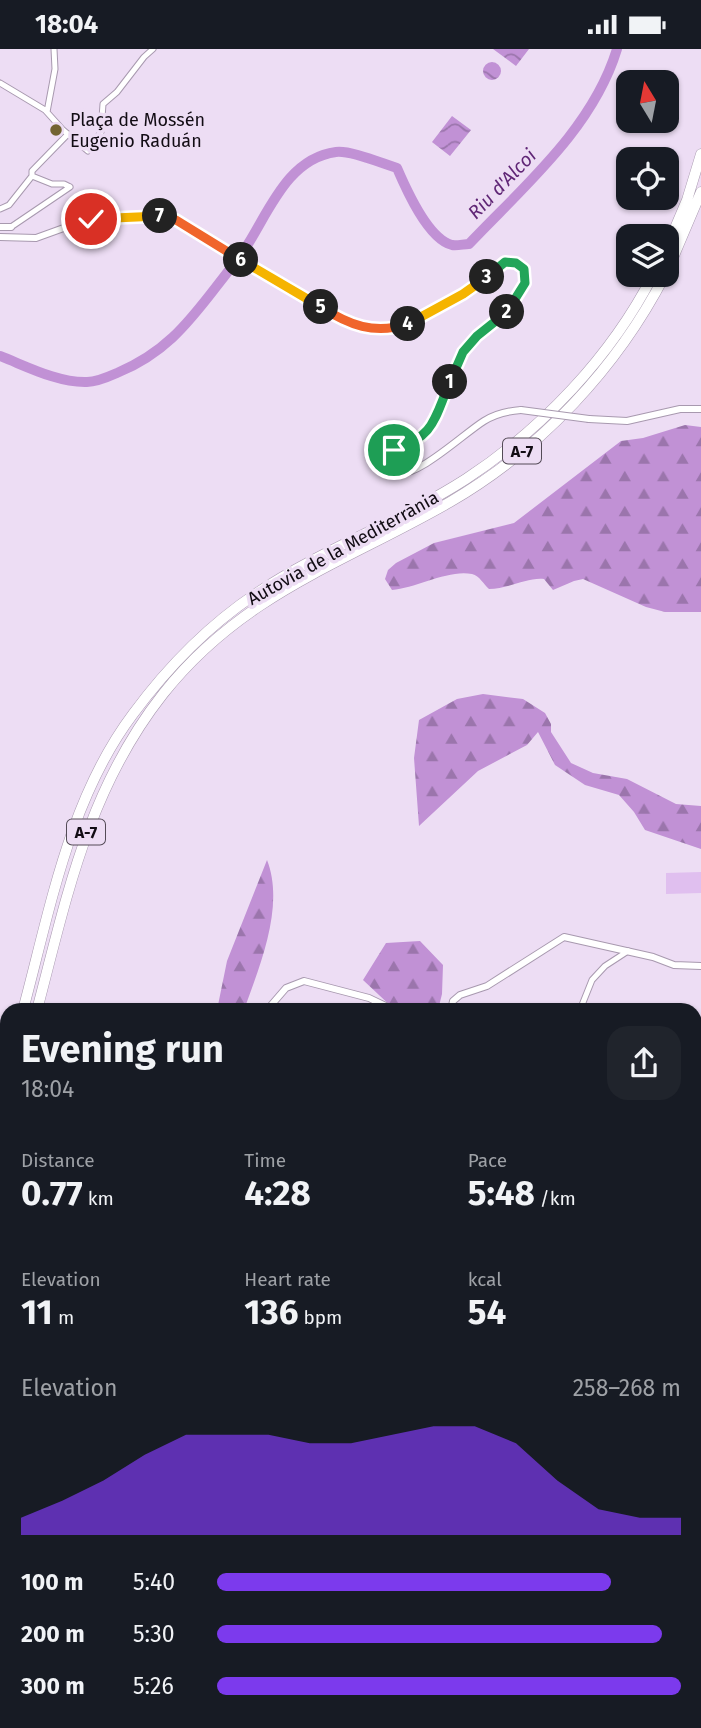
<!DOCTYPE html>
<html lang="en">
<head>
<meta charset="utf-8">
<style>
	body { margin:0; font-family:"Fira Sans",sans-serif; background:#20242c; color:#f1f3f6; height:100vh; display:flex; flex-direction:column; font-size:26px; white-space:nowrap }
	* { box-sizing:border-box; margin:0 }
	p { font-size:23px; color:#9ea1a6 }
	.icon { flex:none; width:38px; height:38px; fill:none; stroke:currentColor; stroke-width:2; stroke-linecap:round; stroke-linejoin:round }
	.map { position:relative; flex:1; overflow:hidden }
	.drawer { position:absolute; left:0px; top:954px; width:702px; height:726px; display:flex; flex-direction:column; background:#171b24; border-radius:21px 21px 0 0; box-shadow:0 2px 5px #0004 }
	.drawer>* { flex:none }
	.needle { width:46px; rotate:350deg }
	.fabs { position:absolute; left:616px; top:21px; display:grid; gap:14px }
	.fabs a { display:grid; place-items:center; width:63px; height:63px; border-radius:14px; background:#171b24; box-shadow:0 2px 5px #0004; font-size:35px }
	.pin { position:absolute; display:grid; place-items:center; width:60px; height:60px; color:#fff; margin:-30px; border:4px solid #fff; border-radius:50%; box-shadow:0 2px 7px #0007 }
	.km { position:absolute; width:35px; height:35px; margin:-18px; border-radius:50%; background:#222; color:#fff; font-size:19px; line-height:35px; text-align:center }
	.round { display:grid; place-items:center; flex:none; width:74px; height:74px; border-radius:21px; background:#20242c }
	.overview { display:flex; align-items:center; justify-content:space-between; height:119px; padding:0 21px }
	h1 { font-size:38px; font-weight:700; line-height:52px }
	.metrics { display:grid; grid-template-columns:repeat(3,1fr); gap:10px; height:119px; padding:7px 21px }
	.metrics div { display:grid; align-content:center }
	.metrics b { font-size:35px; font-weight:700 }
	.metrics small { font-size:19px; font-weight:400 }
	.metrics p { font-size:19px }
	.chart { height:196px; padding:14px 21px }
	.chart p { display:flex; justify-content:space-between }
	.chart svg { width:100%; height:126px; margin-top:7px; fill:#7c3aed; opacity:.7 }
	ul { padding:0 21px; list-style:none; font-size:23px }
	li { display:grid; grid-template-columns:112px 84px 1fr; align-items:center; height:52px }
	li i { height:18px; border-radius:9px; background:#7c3aed }
	.status { display:flex; justify-content:space-between; align-items:center; height:49px; padding:0 35px; background:#171b24; direction:ltr }
	.status svg { height:19px; fill:currentColor }
	.map>svg:first-child { display:block }
	.forest { fill:url(#forest-firs) }
	.pitch { fill:#e0bfef }
	.water { fill:url(#water-waves) }
	.lines { fill:none; stroke-linecap:round; stroke-linejoin:round }
	.river { stroke:#c191d5; stroke-width:10 }
	.tertiary-tunnel { stroke:#ccbed2; stroke-width:6; stroke-dasharray:6 3; stroke-linecap:butt }
	.minor-casing { stroke:#a899af; stroke-width:7 }
	.tertiary-casing { stroke:#a899af; stroke-width:8 }
	.motorway-casing { stroke:#a899af; stroke-width:11 }
	.minor { stroke:#fff; stroke-width:5 }
	.tertiary { stroke:#fff; stroke-width:6 }
	.motorway { stroke:#fff; stroke-width:10 }
	.tertiary-bridge-casing { stroke:#a899af; stroke-width:8; stroke-linecap:butt }
	.tertiary-bridge { stroke:#fff; stroke-width:6 }
	.split-1-casing { stroke:#fff; stroke-width:14 }
	.split-2-casing { stroke:#fff; stroke-width:14 }
	.split-3-casing { stroke:#fff; stroke-width:14 }
	.split-4-casing { stroke:#fff; stroke-width:14 }
	.split-5-casing { stroke:#fff; stroke-width:14 }
	.split-6-casing { stroke:#fff; stroke-width:14 }
	.split-7-casing { stroke:#fff; stroke-width:14 }
	.split-8-casing { stroke:#fff; stroke-width:14 }
	.split-1 { stroke:#22a559; stroke-width:9 }
	.split-2 { stroke:#22a559; stroke-width:9 }
	.split-3 { stroke:#22a559; stroke-width:9 }
	.split-4 { stroke:#f5b400; stroke-width:9 }
	.split-5 { stroke:#f0652b; stroke-width:9 }
	.split-6 { stroke:#f5b400; stroke-width:9 }
	.split-7 { stroke:#f0652b; stroke-width:9 }
	.split-8 { stroke:#f5b400; stroke-width:9 }
	.poi-dot { fill:#736432; stroke:#edddf4; stroke-width:2.5 }
	.labels { text-anchor:middle; dominant-baseline:central; stroke-width:7; stroke-linejoin:round; paint-order:stroke }
	.shield { fill:#edddf4; stroke:#544b57; stroke-width:2 }
	.shield-label { font-size:16px; font-weight:bold; fill:#120c14 }
	.poi-label { font-size:18px; fill:#120c14; stroke:#edddf4; text-anchor:start }
	.street-label { font-size:18px; fill:#120c14; stroke:#edddf4 }
	.water-label { font-size:19px; font-style:italic; fill:#602676; stroke:#edddf4 }
</style>
</head>
<body>
<div class="status"><b>18:04</b><svg viewBox="0 0 49 12"><path d="M0 12V9h3v3zM5 12V6h3v6zM10 12V3h3v9zM15 12V0h3v12zM26 1h20v11H26zM47 4h2v5h-2z"/></svg></div>
<div class="map">
<svg width="701" height="1679" viewBox="0 0 701 1679">
	<defs>
		<pattern id="forest-firs" width="22" height="20" patternUnits="userSpaceOnUse" patternTransform="scale(1.75)"><rect width="22" height="20" fill="#c191d5"/><path d="M5 1l3.5 6h-7zM16 11l3.5 6h-7z" fill="#9b75ac"/></pattern>
		<pattern id="water-waves" width="16" height="10" patternUnits="userSpaceOnUse" patternTransform="scale(1.75)"><rect width="16" height="10" fill="#c191d5"/><path d="M0 5q4-4 8 0t8 0" fill="none" stroke="#9b75ac"/></pattern>
	</defs>
	<rect width="100%" height="100%" fill="#edddf4"/>
	<path class="forest" d="M685 376 701 378V563H665L646 558 583 530 574 532 553 541 544 530C528 528 508 540 489 540 483 535 480 527 472 525 449 520 416 539 392 541L385 530 388 521 396 514 434 494 514 474 621 392 643 389Z
		M483 645 523 650 545 664 551 675V683L571 714 593 724 627 730 676 755 701 757V800L645 781 634 763 619 746 585 736 555 716 538 683 527 696 478 722 419 777 414 709 419 671 457 650Z
		M267 811C285 857 260 916 244 961H217L227 912Z
		M420 892 443 916 442 945 438 961H395L363 931 386 894Z
		M698 1319 701 1356 695 1358V1320Z
		M695 1499 701 1503V1588L695 1587Z
		M430 1673H578L573 1676 576 1679H457Z"/>
	<path class="pitch" d="M701 823V844L666 845V824Z"/>
	<path class="water" d="M493 0H529L516 17Z
		M483 22a9 9 0 1 1 18 0a9 9 0 1 1-18 0Z
		M452 67 471 81 450 107 432 93Z"/>
	<g class="lines">
		<path class="river" d="M0 307C26 317 58 334 87 333 97 333 108 328 117 324 163 305 186 277 216 238 227 224 238 210 248 195 270 160 289 109 336 103 350 101 381 114 397 119 406 140 428 190 452 196 457 197 464 195 469 195 524 137 593 79 617 0"/>
		<path class="tertiary-tunnel" d="M0 1052 7 1053"/>
		<g class="minor-casing">
			<path id="minor" d="M0 34 45 61 63 81 88 102 101 83 103 55 117 43 144 8 153 0
				M47 63 55 20 54 0
				M32 127 52 135H64L70 138
				M0 160 9 156 32 127V122L68 85
				M11 178 70 138
				M580 961 592 931 605 917 628 902
				M0 1232 7 1230
				M0 1581 7 1592"/>
		</g>
		<g class="tertiary-casing">
			<path id="tertiary" d="M0 178H11
				M0 188 36 189 83 172 99 169 168 168 342 271C383 291 407 275 442 255 453 249 465 244 476 237 489 228 498 211 516 214 524 219 528 227 524 237 510 270 480 276 463 304 447 330 444 367 423 388 413 397 399 397 389 405 384 413 388 419 394 425 418 429 463 385 484 372 495 365 507 362 521 361
				M589 370 627 372 680 360H701
				M267 961 286 939 304 932 369 949 394 961
				M451 961 453 952 460 946 487 937 564 888 653 908 674 916 701 917"/>
		</g>
		<g class="motorway-casing">
			<path id="motorway" d="M667 198 687 151 701 105
				M667 223 701 143
				M23 961C50 861 69 750 133 665 167 619 209 576 257 544 323 500 399 473 466 430 542 380 611 308 653 226
				M37 961C67 847 88 740 163 645 243 544 344 514 450 453 541 400 617 319 665 226
				M0 1046 7 1020
				M0 1097 7 1071
				M0 1491 7 1506
				M0 1521 7 1534
				M111 1673 116 1679
				M128 1673 133 1679"/>
		</g>
		<use href="#minor" class="minor"/>
		<use href="#tertiary" class="tertiary"/>
		<use href="#motorway" class="motorway"/>
		<g class="tertiary-bridge-casing">
			<path id="tertiary-bridge" d="M521 361 589 370"/>
		</g>
		<use href="#tertiary-bridge" class="tertiary-bridge"/>
	</g>
	<g class="lines">
		<g class="split-1-casing">
			<path id="split-1" d="M394 401C435 387 434 370 450 333"/>
		</g>
		<g class="split-2-casing">
			<path id="split-2" d="M450 333 463 303 477 287 507 263"/>
		</g>
		<g class="split-3-casing">
			<path id="split-3" d="M487 228 505 213 516 214 524 220 525 234 507 263"/>
		</g>
		<g class="split-4-casing">
			<path id="split-4" d="M408 275 463 245 487 228"/>
		</g>
		<g class="split-5-casing">
			<path id="split-5" d="M321 258C349 276 374 286 408 275"/>
		</g>
		<g class="split-6-casing">
			<path id="split-6" d="M241 211 321 258"/>
		</g>
		<g class="split-7-casing">
			<path id="split-7" d="M160 167 176 171 241 211"/>
		</g>
		<g class="split-8-casing">
			<path id="split-8" d="M91 170 160 167"/>
		</g>
		<use href="#split-1" class="split-1"/>
		<use href="#split-2" class="split-2"/>
		<use href="#split-3" class="split-3"/>
		<use href="#split-4" class="split-4"/>
		<use href="#split-5" class="split-5"/>
		<use href="#split-6" class="split-6"/>
		<use href="#split-7" class="split-7"/>
		<use href="#split-8" class="split-8"/>
	</g>
	<circle class="poi-dot" cx="56" cy="81" r="7"/>
	<g class="labels">
		<g class="shield">
			<rect x="503" y="389.5" width="38" height="25" rx="5"/>
			<rect x="67" y="770.5" width="38" height="25" rx="5"/>
		</g>
		<g class="shield-label">
			<text x="522" y="402">A-7</text>
			<text x="86" y="783">A-7</text>
		</g>
		<g class="poi-label">
			<text x="70" y="71">Plaça de Mossén<tspan x="70" dy="21">Eugenio Raduán</tspan></text>
		</g>
		<g class="street-label">
			<text transform="translate(343 499) rotate(-29)">Autovia de la Mediterrània</text>
		</g>
		<g class="water-label">
			<text transform="translate(502 135) rotate(-46)">Riu d'Alcoi</text>
		</g>
	</g>
</svg>
<div class="fabs">
<a><svg class="needle" viewBox="-14 -14 28 28"><path d="M0-13l5 13h-10z" fill="#e53935"/><path d="M0 13l5-13h-10z" fill="#9ea1a6"/></svg></a>
<a><svg class="icon" aria-label="locate" viewBox="0 0 24 24"><circle cx="12" cy="12" r="6"/><path d="M12 2v4M12 18v4M2 12h4M18 12h4"/></svg></a>
<a><svg class="icon" aria-label="layers" viewBox="0 0 24 24"><path d="M12 4l9 5-9 5-9-5zM3 14l9 5 9-5"/></svg></a>
</div>
<div class="pin" style="left:394px;top:401px;background:#1e9e55"><svg class="icon" aria-label="arrive" viewBox="0 0 24 24"><path d="M6 21V4h12l-3 4 3 4H6"/></svg></div>
<div class="pin" style="left:91px;top:170px;background:#d93025"><svg class="icon" aria-label="check" viewBox="0 0 24 24"><path d="M5 12l5 5 9-10"/></svg></div>
<b class="km" style="left:450px;top:333px">1</b>
<b class="km" style="left:507px;top:263px">2</b>
<b class="km" style="left:487px;top:228px">3</b>
<b class="km" style="left:408px;top:275px">4</b>
<b class="km" style="left:321px;top:258px">5</b>
<b class="km" style="left:241px;top:211px">6</b>
<b class="km" style="left:160px;top:167px">7</b>
<section class="drawer">
<div class="overview"><div><h1>Evening run</h1><p>18:04</p></div><a class="round"><svg class="icon" aria-label="share" viewBox="0 0 24 24"><path d="M12 15V3M7 8l5-5 5 5M5 13v7h14v-7"/></svg></a></div>
<div class="metrics">
<div><p>Distance</p><b>0.77<small> km</small></b></div>
<div><p>Time</p><b>4:28</b></div>
<div><p>Pace</p><b>5:48<small> /km</small></b></div>
</div>
<div class="metrics">
<div><p>Elevation</p><b>11<small> m</small></b></div>
<div><p>Heart rate</p><b>136<small> bpm</small></b></div>
<div><p>kcal</p><b>54</b></div>
</div>
<div class="chart"><p><span>Elevation</span>258–268 m</p>
<svg viewBox="0 0 160 44" preserveAspectRatio="none"><path d="M0 44V38L10 32L20 25L30 16L40 9L50 9L60 9L70 12L80 12L90 9L100 6L110 6L120 12L130 25L140 35L150 38L160 38V44z"/></svg>
</div>
<ul>
<li><b>100 m</b>5:40<i style="width:85%"></i></li>
<li><b>200 m</b>5:30<i style="width:96%"></i></li>
<li><b>300 m</b>5:26<i style="width:100%"></i></li>
</ul>
</section>
</div>
</body>
</html>
